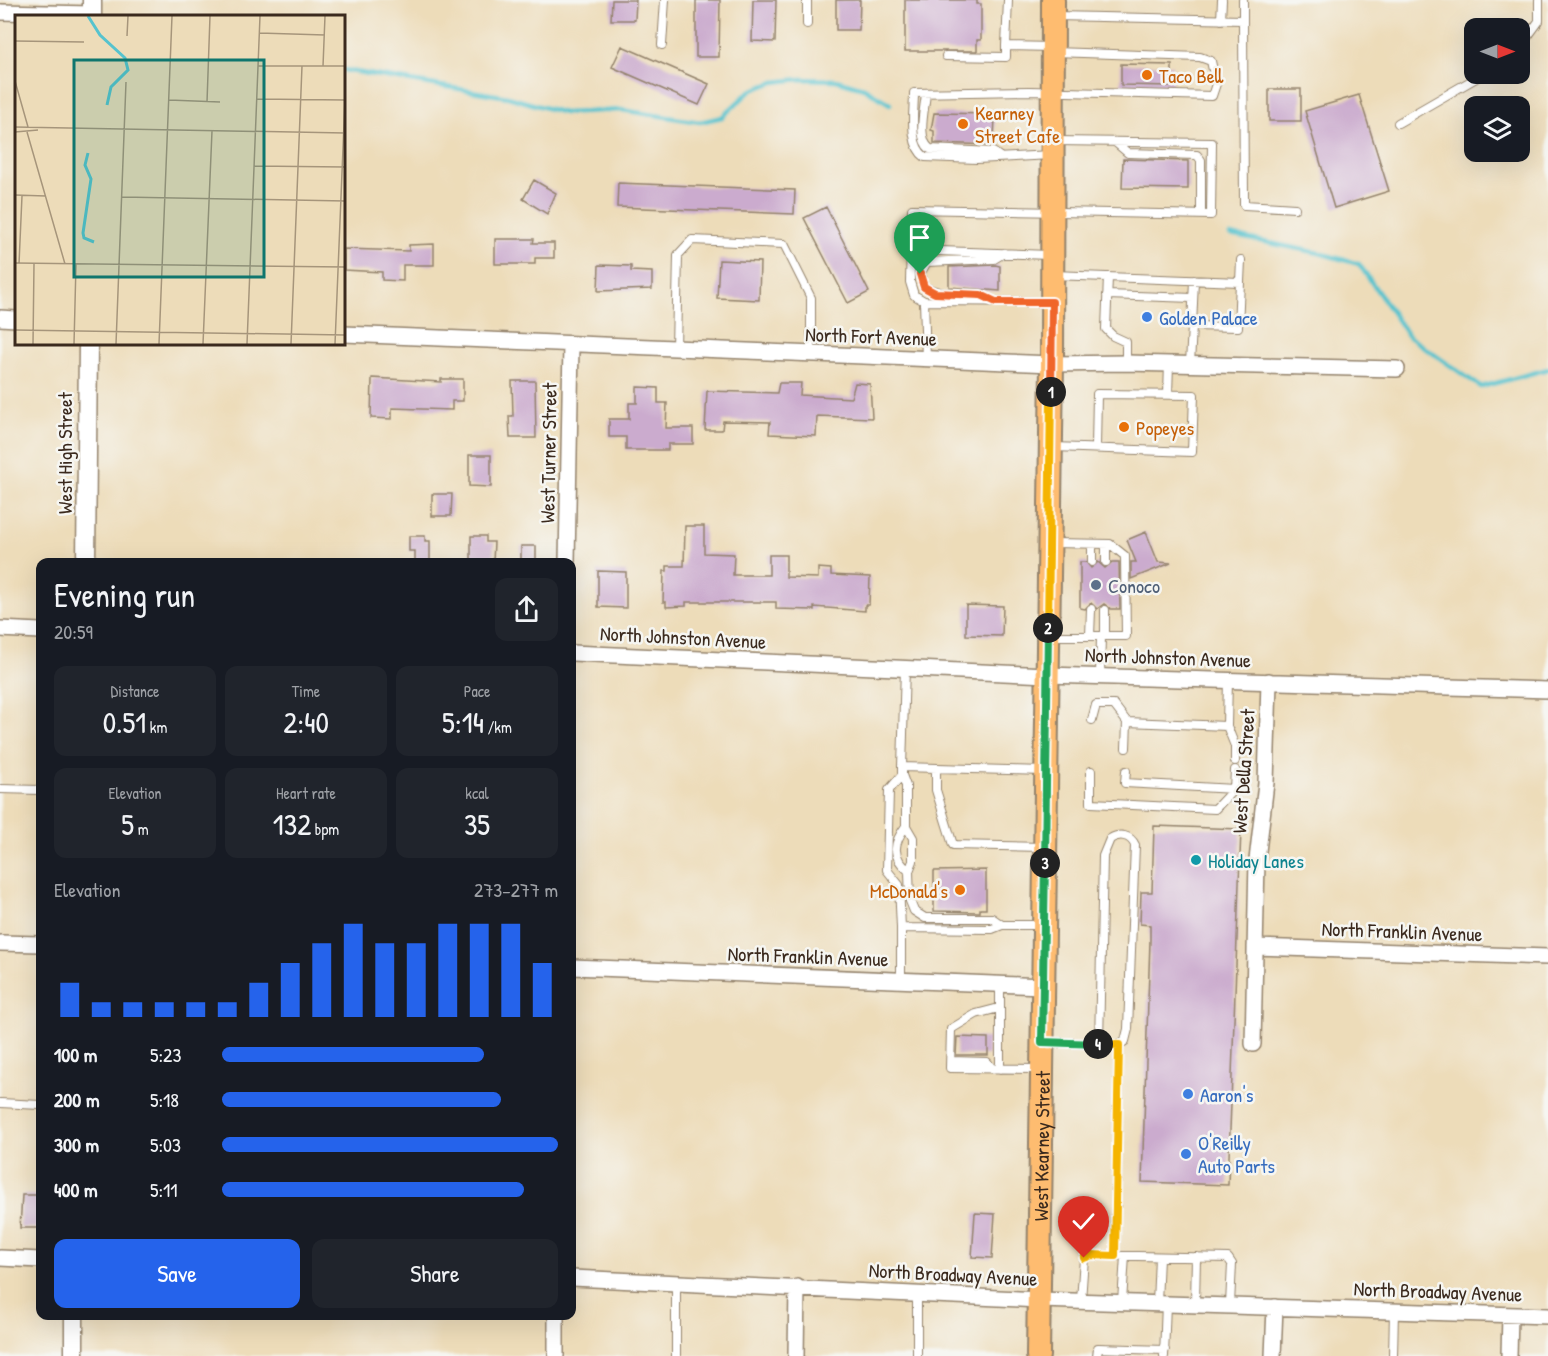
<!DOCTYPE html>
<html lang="en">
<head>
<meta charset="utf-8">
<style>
	body { margin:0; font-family:"Patrick Hand",sans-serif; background:#20242c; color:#f1f3f6; height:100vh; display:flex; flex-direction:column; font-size:22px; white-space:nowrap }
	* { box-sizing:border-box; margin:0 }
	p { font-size:20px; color:#9ea1a6 }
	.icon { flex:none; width:33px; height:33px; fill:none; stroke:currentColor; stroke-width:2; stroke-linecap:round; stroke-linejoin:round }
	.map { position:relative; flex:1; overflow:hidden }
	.drawer { position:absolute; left:36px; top:558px; width:540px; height:762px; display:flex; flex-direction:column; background:#171b24; border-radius:12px; box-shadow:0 6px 24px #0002 }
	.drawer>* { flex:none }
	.needle { width:39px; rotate:90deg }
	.controls { position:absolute; left:1464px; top:18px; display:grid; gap:12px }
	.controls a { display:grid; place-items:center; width:66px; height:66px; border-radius:12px; background:#171b24; box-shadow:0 6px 24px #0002; font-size:30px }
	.pin { position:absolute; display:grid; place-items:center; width:51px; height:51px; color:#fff; margin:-62px -26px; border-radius:50% 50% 50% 0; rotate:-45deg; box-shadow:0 0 6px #0007 }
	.pin .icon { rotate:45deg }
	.km { position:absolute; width:30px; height:30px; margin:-15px; border-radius:50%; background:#222; color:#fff; font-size:16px; line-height:30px; text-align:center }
	.round { display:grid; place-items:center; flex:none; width:63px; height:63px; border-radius:12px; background:#20242c }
	.overview { display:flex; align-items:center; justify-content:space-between; height:102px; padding:0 18px }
	h1 { font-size:33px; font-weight:600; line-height:45px }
	.stats { display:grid; grid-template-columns:repeat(3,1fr); gap:9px; height:102px; padding:6px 18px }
	.stats div { display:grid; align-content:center; border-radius:12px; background:#20242c; text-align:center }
	.stats b { font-size:30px; font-weight:600 }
	.stats small { font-size:16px; font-weight:400 }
	.stats p { font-size:16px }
	.chart { height:168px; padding:12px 18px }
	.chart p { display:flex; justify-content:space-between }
	.chart svg { width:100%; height:108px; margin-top:6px; stroke:#2563eb; stroke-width:6 }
	.primary-button { display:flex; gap:12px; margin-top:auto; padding:12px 18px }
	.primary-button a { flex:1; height:69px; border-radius:12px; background:#2563eb; color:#fff; font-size:24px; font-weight:600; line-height:69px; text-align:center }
	.primary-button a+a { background:#20242c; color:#f1f3f6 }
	ul { padding:0 18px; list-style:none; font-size:20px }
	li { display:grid; grid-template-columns:96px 72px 1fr; align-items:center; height:45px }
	li i { height:15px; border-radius:8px; background:#2563eb }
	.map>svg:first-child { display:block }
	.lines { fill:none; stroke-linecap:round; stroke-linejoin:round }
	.stream { stroke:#56c3ce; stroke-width:4.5 }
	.building { fill:#cbabce }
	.service-casing { stroke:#94836c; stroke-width:10 }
	.minor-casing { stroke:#94836c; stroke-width:18 }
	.tertiary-casing { stroke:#94836c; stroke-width:21 }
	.primary-casing { stroke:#94836c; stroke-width:26 }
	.service { stroke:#fff; stroke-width:8 }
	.minor { stroke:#fff; stroke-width:15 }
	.tertiary { stroke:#fff; stroke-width:18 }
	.primary { stroke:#febc70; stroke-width:22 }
	.split-1-casing { stroke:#fff; stroke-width:12 }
	.split-2-casing { stroke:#fff; stroke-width:12 }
	.split-3-casing { stroke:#fff; stroke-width:12 }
	.split-4-casing { stroke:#fff; stroke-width:12 }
	.split-5-casing { stroke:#fff; stroke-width:12 }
	.split-1 { stroke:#f0652b; stroke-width:8 }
	.split-2 { stroke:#f5b400; stroke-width:8 }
	.split-3 { stroke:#22a559; stroke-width:8 }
	.split-4 { stroke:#22a559; stroke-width:8 }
	.split-5 { stroke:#f5b400; stroke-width:8 }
	.food-dot { fill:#e8710a; stroke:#f6f6f2; stroke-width:2 }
	.shop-dot { fill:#3f7fe0; stroke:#f6f6f2; stroke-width:2 }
	.service-dot { fill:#5c6f8a; stroke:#f6f6f2; stroke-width:2 }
	.culture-dot { fill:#0f9aa8; stroke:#f6f6f2; stroke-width:2 }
	.labels { text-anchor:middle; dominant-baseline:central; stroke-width:5; stroke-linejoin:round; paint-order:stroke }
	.food-label { font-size:20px; fill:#c56008; stroke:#f6f6f2; text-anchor:start }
	.shop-label { font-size:20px; fill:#366cbe; stroke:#f6f6f2; text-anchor:start }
	.street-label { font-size:20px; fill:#3b2a1e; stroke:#f6f6f2 }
	.service-label { font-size:20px; fill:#4e5e75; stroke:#f6f6f2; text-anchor:start }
	.culture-label { font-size:20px; fill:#0d838f; stroke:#f6f6f2; text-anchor:start }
	.inset-river { fill:none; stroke:#56c3ce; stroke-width:3 }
	.inset-road { fill:none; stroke:#a6957b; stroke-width:1.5 }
	.view { fill:#0f766e; fill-opacity:0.15; stroke:#0f766e; stroke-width:3 }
	.inset-edge { fill:none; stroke:#3b2a1e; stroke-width:3 }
</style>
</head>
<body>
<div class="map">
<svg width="1548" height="1356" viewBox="0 0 1548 1356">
	<rect width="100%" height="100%" fill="#f6f6f2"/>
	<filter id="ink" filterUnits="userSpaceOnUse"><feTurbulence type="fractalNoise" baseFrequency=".0167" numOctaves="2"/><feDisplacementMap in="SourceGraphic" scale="12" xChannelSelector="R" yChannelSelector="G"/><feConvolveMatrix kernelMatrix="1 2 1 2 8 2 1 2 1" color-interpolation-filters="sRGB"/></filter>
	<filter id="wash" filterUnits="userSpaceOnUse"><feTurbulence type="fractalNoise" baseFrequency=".008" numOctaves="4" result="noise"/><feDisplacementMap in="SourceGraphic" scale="24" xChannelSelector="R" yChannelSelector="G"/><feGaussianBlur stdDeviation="1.35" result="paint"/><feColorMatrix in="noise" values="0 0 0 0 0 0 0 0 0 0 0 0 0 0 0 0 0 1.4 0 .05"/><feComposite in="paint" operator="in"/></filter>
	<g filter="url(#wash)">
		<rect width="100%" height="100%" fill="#eddcb9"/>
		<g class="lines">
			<path class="stream" d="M344 70 508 97 564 113 621 110 700 122 722 117 750 91 774 82 801 79 836 80 864 88 890 104
				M1230 235 1319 253 1359 264 1408 336 1481 387 1548 369"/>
		</g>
		<g id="blocks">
			<path class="building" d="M612 0H636L635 20H611Z
				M696 0H720L719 57H696Z
				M753 0H776L775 42 752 41Z
				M836 0H860L859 30H836Z
				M905 0H977V4H981V40H977V51H905Z
				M622 46 709 84 699 105 612 67Z
				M1121 64 1172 65V86L1121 85Z
				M1269 89H1301V121H1269Z
				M1359 95 1389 191 1334 208 1305 111Z
				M934 113 995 114 994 145 934 143V131L931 130Z
				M1123 159 1188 161V189L1122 188Z
				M534 180 556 193 547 214 523 199Z
				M618 183 795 190 794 214 617 207Z
				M826 207 869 292 848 303 804 218Z
				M495 239H534L533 243H554V258H535V264H495Z
				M434 244V265H403V281L382 280V272L344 270V249L409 251V245Z
				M719 260 760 262 759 300 717 298Z
				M599 265 631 266V271L652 272V289L598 291Z
				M995 265 1000 266V291L949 287V267Z
				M372 378 441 382V379H463V401H452V410L392 408V419L371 418Z
				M512 381H535L536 438H510L509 416H513Z
				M779 383H801L800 395 851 398 855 383 870 384 872 418 817 416 816 436 769 434 770 422 723 421 722 430H705L707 391 777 393Z
				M637 387 658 388V403H667L666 428H693V444H668V450H626V437H609V419H629V403H637Z
				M469 455H491V487L469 486Z
				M432 494H452L451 516H432Z
				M685 526H704V553L734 554 733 575H769V555H786V577L818 578V568L831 569V575L870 577 869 605H865V611L814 607V610L776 609V602H686V606L666 607V602H663L664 571H667V566H684Z
				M1146 532 1158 562 1171 563 1131 579V562H1136L1127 540Z
				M409 536H425V541H430V562H415V551H409Z
				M471 536H486V542H494L493 562H471Z
				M521 546H536V562H521Z
				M1080 562H1086L1091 568 1098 562 1105 568 1112 562H1119L1120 609H1111L1104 604 1097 609 1091 603 1085 609 1080 608Z
				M598 571 626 572V608L598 607Z
				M966 605 1003 606 1002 636 966 635Z
				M1154 826 1241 829 1228 1185 1142 1182 1150 941V925L1140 924 1141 892H1152Z
				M986 870V909H980V912L934 911V871Z
				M957 1037 988 1038V1055H956Z
				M22 1195H40V1228H20Z
				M975 1213 995 1214 992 1258 972 1257Z"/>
		</g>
	</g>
	<g filter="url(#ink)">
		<use href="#blocks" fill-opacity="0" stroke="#94836c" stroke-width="1.5"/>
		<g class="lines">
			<g class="service-casing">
				<path id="service" d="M1008 0 1006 46 1051 47
					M1243 0V20
					M1055 16 1243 20 1244 205 1295 208
					M1221 20 1222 0
					M807 24V0
					M662 45 665 0
					M1520 47 1539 21V0
					M946 56 1006 57V46
					M926 93C925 109 916 138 930 149L993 152 1000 157
					M1398 123 1483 74
					M1115 142 1128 153 1197 155 1201 160V215
					M1051 155 977 159 925 157C908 145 914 112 914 93L1030 91 1212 96 1216 84 1211 61 1200 57 1054 52
					M912 250 1049 255
					M1053 275 1240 282 1238 327 1192 326 1190 364
					M1108 277 1106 329 1113 336 1126 342V363
					M1240 282 1241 260
					M1107 295 1193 298
					M992 300C970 290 945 298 924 287L920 274 927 262 994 259 1004 253
					M924 301 926 359
					M1050 302 924 301 914 295 910 282 912 209 1211 215 1212 143 1054 141
					M1192 326 1194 280
					M676 348 678 255 692 240 784 244 811 298V354
					M1168 394 1169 364
					M1054 447 1192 452 1194 395 1097 394 1096 448
					M1106 544V562
					M1092 562V544
					M1049 636H1126L1125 556 1110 544 1052 543
					M1090 636 1091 609
					M1105 636V610
					M905 668 902 767 1045 771
					M1100 676 1101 636
					M1092 720 1096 705H1114L1127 722 1227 726 1235 746V761
					M1227 726 1228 679
					M1126 748 1127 722
					M902 767V775L889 790 887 870 899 885 901 928 992 929 1002 925H1043
					M936 768V790L953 845 1043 847
					M1091 771V803L1215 809 1234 789 1235 770
					M1126 771 1125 783 1234 789
					M902 775 906 786V826L913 838V861L909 871 910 901 914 911 925 918H992L1002 925
					M0 789 40 790
					M906 826C893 843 891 857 909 871
					M901 928V980
					M1000 984V1069
					M999 1008 976 1014 951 1029 950 1068 1040 1069
					M1044 1042 1119 1045 1115 1256
					M1099 1044 1103 856 1110 839C1120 833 1130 835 1135 845L1128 1029 1125 1041 1119 1045
					M951 1061 987 1062 993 1069
					M0 1103 40 1105
					M1081 1301 1084 1258 1092 1255 1228 1258 1232 1264 1230 1304
					M1122 1302 1125 1256
					M1157 1303 1159 1257
					M1195 1303 1196 1257
					M676 1356V1282
					M917 1356V1293
					M1097 1356 1098 1348 1165 1350
					M1164 1356 1166 1303
					M1393 1356 1394 1311"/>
			</g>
			<g class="minor-casing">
				<path id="minor" d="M0 12 92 14
					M0 318 16 319
					M344 334 1052 364 1126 363 1397 369
					M567 562 571 345
					M0 629 40 631
					M572 653 1047 675 1548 690
					M0 943 40 944
					M1255 947 1548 957
					M572 967 1043 986
					M1253 1044 1257 860 1266 783 1269 681
					M0 1258 40 1260
					M572 1278 1039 1300 1548 1316
					M556 1356V1316
					M796 1356 797 1287
					M1273 1356 1275 1307
					M1509 1356 1510 1315"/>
			</g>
			<g class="tertiary-casing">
				<path id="tertiary" d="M92 16V0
					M86 562 88 344
					M74 1356V1316"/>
			</g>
			<g class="primary-casing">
				<g id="primary">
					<path id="s1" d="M1038 1356 1052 364 1053 0"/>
				</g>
			</g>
			<use href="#service" class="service"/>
			<use href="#minor" class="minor"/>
			<use href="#tertiary" class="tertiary"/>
			<use href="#primary" class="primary"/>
		</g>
	</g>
	<g class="lines" filter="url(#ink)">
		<g class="split-1-casing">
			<path id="split-1" d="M920 274 924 287 935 293 981 295 996 302H1052L1051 392"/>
		</g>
		<g class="split-2-casing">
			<path id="split-2" d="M1048 628 1051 392"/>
		</g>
		<g class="split-3-casing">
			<path id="split-3" d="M1045 863 1048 628"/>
		</g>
		<g class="split-4-casing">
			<path id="split-4" d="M1045 863 1042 1042 1098 1044"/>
		</g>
		<g class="split-5-casing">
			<path id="split-5" d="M1084 1258 1092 1255 1115 1256 1119 1045 1098 1044"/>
		</g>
		<use href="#split-1" class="split-1"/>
		<use href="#split-2" class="split-2"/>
		<use href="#split-3" class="split-3"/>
		<use href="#split-4" class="split-4"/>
		<use href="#split-5" class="split-5"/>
	</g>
	<g class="food-dot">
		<circle cx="1147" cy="75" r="6"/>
		<circle cx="963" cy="124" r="6"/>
		<circle cx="1124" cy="427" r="6"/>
		<circle cx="960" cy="890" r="6"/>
	</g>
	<g class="shop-dot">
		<circle cx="1147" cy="317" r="6"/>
		<circle cx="1188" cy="1094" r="6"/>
		<circle cx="1186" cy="1154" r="6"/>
	</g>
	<circle class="service-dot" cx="1096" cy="585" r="6"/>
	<circle class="culture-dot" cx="1196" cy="860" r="6"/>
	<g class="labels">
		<g class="food-label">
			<text x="1159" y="75">Taco Bell</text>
			<text x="975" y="112">Kearney<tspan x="975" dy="23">Street Cafe</tspan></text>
			<text x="1136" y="427">Popeyes</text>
			<text x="948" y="890" text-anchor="end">McDonald's</text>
		</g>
		<g class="shop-label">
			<text x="1159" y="317">Golden Palace</text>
			<text x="1200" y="1094">Aaron's</text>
			<text x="1198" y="1142">O'Reilly<tspan x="1198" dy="23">Auto Parts</tspan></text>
		</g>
		<g class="street-label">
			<text transform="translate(871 336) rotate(2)">North Fort Avenue</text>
			<text transform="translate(64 453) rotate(-90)">West High Street</text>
			<text transform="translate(548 453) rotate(-89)">West Turner Street</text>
			<text transform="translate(683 637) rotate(3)">North Johnston Avenue</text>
			<text transform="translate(1168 657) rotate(2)">North Johnston Avenue</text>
			<text transform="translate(1243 771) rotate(-86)">West Della Street</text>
			<text transform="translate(1402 931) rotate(2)">North Franklin Avenue</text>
			<text transform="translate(808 956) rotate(2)">North Franklin Avenue</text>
			<text stroke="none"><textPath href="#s1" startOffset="210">West Kearney Street</textPath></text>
			<text transform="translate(953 1274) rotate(3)">North Broadway Avenue</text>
			<text transform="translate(1438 1291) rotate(2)">North Broadway Avenue</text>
		</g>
		<g class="service-label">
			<text x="1108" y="585">Conoco</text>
		</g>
		<g class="culture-label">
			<text x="1208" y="860">Holiday Lanes</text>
		</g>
	</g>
	<g transform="translate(15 15)">
		<rect width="330" height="330" fill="#eddcb9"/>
		<path class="inset-river" d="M73 1 85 20 110 43 113 55 96 72 92 90M73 138 70 150 76 164 68 218 69 223 79 227"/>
		<path class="inset-road" d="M244 18 310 20M112 21 113 1M0 26 69 27M243 51H330M308 51 310 1M0 66 13 112M242 84 330 85M154 85 205 87M192 87 195 1M0 112 330 118M0 117 23 115M12 117 50 249M239 151 330 152M0 180 31 181M107 182 330 186M0 248 330 252M4 249 7 181M0 315 330 320M18 329 19 249M59 329 61 249M101 329 111 67M144 329 157 1M188 329 197 116M232 329 245 1M276 329 287 51M320 329 330 84"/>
		<path class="view" d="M59 45H249V262H59Z"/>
		<rect width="330" height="330" class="inset-edge"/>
	</g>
</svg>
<div class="controls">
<a><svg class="needle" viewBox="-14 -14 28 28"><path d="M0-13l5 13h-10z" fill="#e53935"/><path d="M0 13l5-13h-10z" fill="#9ea1a6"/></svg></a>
<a><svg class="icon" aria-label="layers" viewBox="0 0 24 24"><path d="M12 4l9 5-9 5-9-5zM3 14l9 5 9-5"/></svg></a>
</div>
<div class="pin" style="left:920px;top:274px;background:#1e9e55"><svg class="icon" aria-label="arrive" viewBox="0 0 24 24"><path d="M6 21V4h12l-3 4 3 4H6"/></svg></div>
<div class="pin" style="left:1084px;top:1258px;background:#d93025"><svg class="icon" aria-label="check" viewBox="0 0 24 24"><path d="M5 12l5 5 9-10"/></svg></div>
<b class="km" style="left:1051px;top:392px">1</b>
<b class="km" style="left:1048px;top:628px">2</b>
<b class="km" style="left:1045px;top:863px">3</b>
<b class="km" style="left:1098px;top:1044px">4</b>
<section class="drawer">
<div class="overview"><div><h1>Evening run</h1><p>20:59</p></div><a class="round"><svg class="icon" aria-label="share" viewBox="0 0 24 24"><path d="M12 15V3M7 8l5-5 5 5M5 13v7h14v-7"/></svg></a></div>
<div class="stats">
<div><p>Distance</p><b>0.51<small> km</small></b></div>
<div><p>Time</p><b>2:40</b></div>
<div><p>Pace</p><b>5:14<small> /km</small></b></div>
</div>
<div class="stats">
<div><p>Elevation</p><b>5<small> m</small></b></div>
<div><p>Heart rate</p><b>132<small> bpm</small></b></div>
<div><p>kcal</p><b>35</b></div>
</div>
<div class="chart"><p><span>Elevation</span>273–277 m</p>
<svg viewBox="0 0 160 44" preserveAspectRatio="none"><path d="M5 44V30M15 44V38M25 44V38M35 44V38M45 44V38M55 44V38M65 44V30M75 44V22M85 44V14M95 44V6M105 44V14M115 44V14M125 44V6M135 44V6M145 44V6M155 44V22"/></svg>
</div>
<ul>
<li><b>100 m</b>5:23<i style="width:78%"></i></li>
<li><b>200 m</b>5:18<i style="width:83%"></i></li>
<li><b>300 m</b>5:03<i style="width:100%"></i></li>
<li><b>400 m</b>5:11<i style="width:90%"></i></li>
</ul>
<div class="primary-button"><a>Save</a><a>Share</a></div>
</section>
</div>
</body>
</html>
